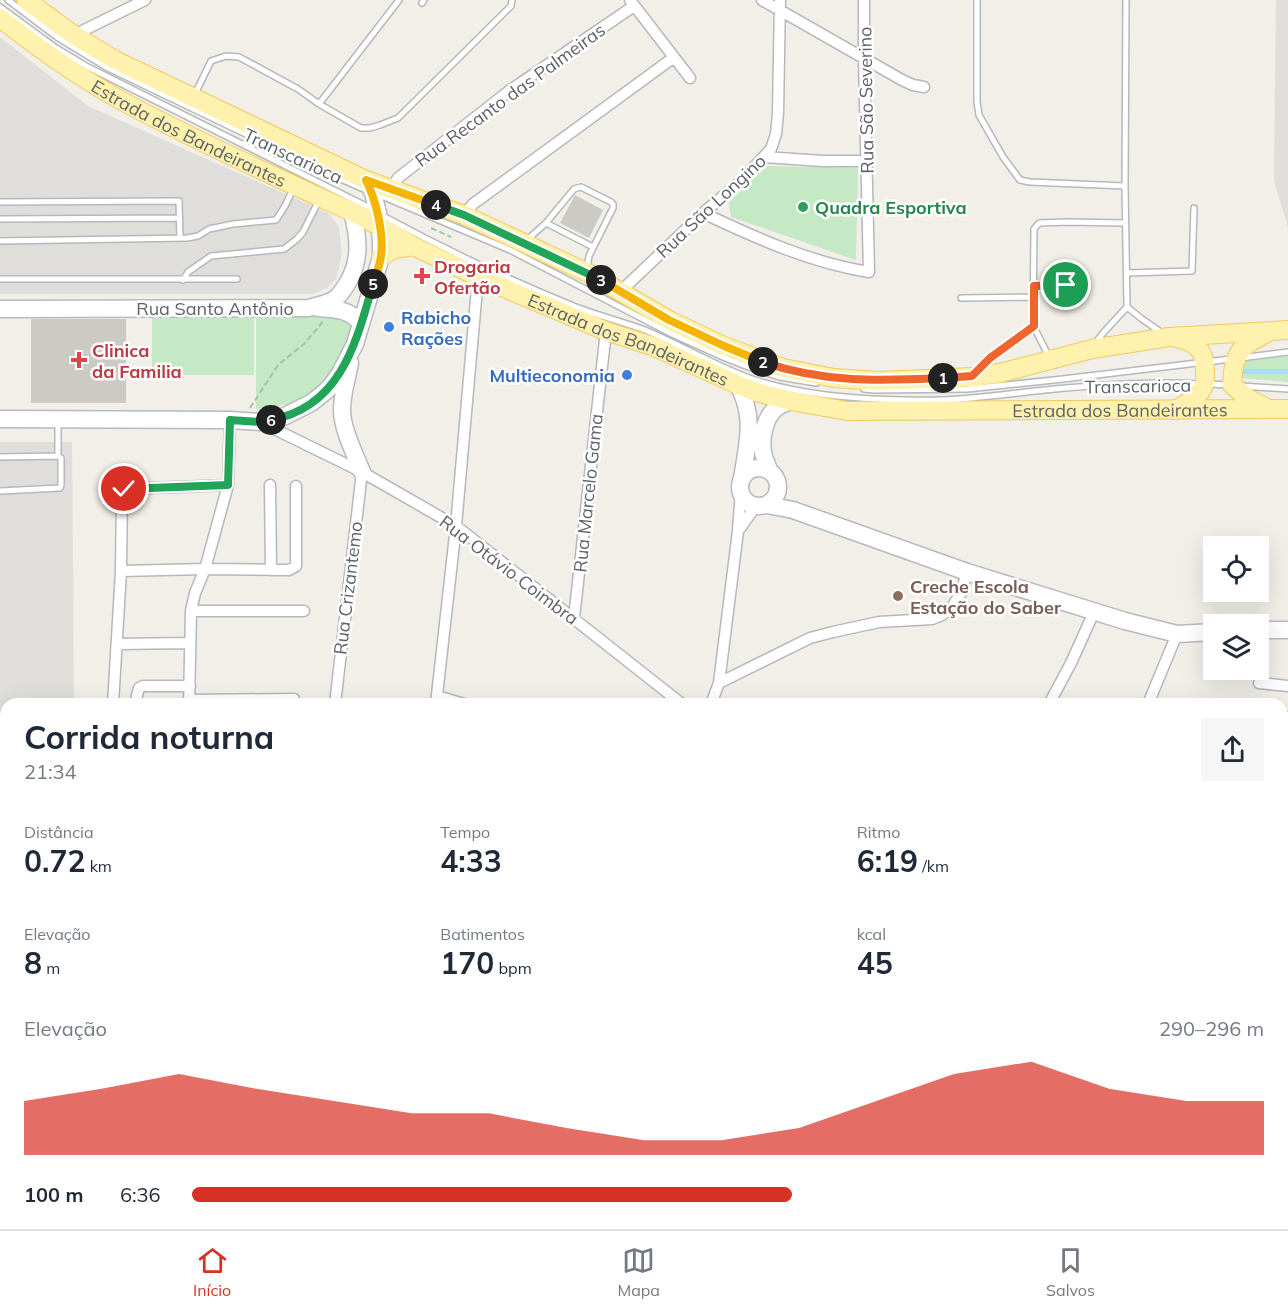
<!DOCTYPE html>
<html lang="pt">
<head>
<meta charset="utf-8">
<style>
	body { margin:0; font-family:Mulish,sans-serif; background:#f6f6f7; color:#1f2937; height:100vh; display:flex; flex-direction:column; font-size:22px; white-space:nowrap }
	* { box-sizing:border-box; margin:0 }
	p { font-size:20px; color:#747a83 }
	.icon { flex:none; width:33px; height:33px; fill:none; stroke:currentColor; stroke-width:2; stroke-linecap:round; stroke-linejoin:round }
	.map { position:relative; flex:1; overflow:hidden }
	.details { position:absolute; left:0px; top:698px; width:1288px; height:532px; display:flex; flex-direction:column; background:#fff; border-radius:18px 18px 0 0; box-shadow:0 6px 24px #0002 }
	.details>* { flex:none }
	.fabs { position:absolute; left:1203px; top:536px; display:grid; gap:12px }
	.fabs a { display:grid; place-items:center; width:66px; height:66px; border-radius:0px; background:#fff; box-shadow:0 6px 24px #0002; font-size:30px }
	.pin { position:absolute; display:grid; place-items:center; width:51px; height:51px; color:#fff; margin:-26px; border:3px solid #fff; border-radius:50%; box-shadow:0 2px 6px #0007 }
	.km { position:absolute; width:30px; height:30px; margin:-15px; border-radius:50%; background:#222; color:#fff; font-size:16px; line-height:30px; text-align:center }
	.round { display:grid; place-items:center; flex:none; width:63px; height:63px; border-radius:0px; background:#f6f6f7 }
	.headline { display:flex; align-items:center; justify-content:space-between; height:102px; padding:0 24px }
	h1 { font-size:33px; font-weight:700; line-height:45px }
	.stats { display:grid; grid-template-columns:repeat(3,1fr); gap:9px; height:102px; padding:6px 24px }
	.stats div { display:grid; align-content:center }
	.stats b { font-size:30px; font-weight:700 }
	.stats small { font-size:16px; font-weight:400 }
	.stats p { font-size:16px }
	.chart { height:168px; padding:12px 24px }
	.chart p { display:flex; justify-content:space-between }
	.chart svg { width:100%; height:108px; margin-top:6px; fill:#d93025; opacity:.7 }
	ul { padding:0 24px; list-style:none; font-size:20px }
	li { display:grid; grid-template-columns:96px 72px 1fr; align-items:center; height:45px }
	li i { height:15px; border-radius:8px; background:#d93025 }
	.tabs { display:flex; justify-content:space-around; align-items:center; height:84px; border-top:2px solid #e0e1e3; background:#fff; font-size:16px; color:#747a83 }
	.tabs a { display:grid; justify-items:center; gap:3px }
	.tabs .selected { color:#d93025 }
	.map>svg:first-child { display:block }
	.industrial { fill:#e0deda }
	.green { fill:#c5e8c5 }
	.water { fill:#aadaff }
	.building { fill:#cccac5 }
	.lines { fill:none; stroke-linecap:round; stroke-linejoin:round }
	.lane-casing { stroke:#b5b8bc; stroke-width:8 }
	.street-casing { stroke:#b5b8bc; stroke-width:13 }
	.secondary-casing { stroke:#b6babf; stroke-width:19 }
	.primary-casing { stroke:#f2c960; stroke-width:20 }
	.path { stroke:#9cc7a9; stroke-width:2; stroke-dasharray:6 3; stroke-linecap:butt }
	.lane { stroke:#fff; stroke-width:5 }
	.street { stroke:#fff; stroke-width:10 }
	.secondary { stroke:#fff; stroke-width:16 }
	.primary { stroke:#fff2af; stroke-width:18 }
	.split-1-casing { stroke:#fff; stroke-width:12 }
	.split-2-casing { stroke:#fff; stroke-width:12 }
	.split-3-casing { stroke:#fff; stroke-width:12 }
	.split-4-casing { stroke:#fff; stroke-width:12 }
	.split-5-casing { stroke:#fff; stroke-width:12 }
	.split-6-casing { stroke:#fff; stroke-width:12 }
	.split-7-casing { stroke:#fff; stroke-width:12 }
	.split-1 { stroke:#f0652b; stroke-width:8 }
	.split-2 { stroke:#f0652b; stroke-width:8 }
	.split-3 { stroke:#f5b400; stroke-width:8 }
	.split-4 { stroke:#22a559; stroke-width:8 }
	.split-5 { stroke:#f5b400; stroke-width:8 }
	.split-6 { stroke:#22a559; stroke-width:8 }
	.split-7 { stroke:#22a559; stroke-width:8 }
	.leisure-dot { fill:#2e9e5b; stroke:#fff; stroke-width:2 }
	.health-dot { fill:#e0444e; stroke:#fff; stroke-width:2 }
	.shop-dot { fill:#3f7fe0; stroke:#fff; stroke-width:2 }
	.education-dot { fill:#8d6e63; stroke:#fff; stroke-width:2 }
	.labels { text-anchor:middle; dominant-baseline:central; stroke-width:5; stroke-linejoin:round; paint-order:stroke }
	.street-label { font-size:18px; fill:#5f6368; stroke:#fff }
	.leisure-label { font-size:18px; font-weight:bold; fill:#27864d; stroke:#fff; text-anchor:start }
	.health-label { font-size:18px; font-weight:bold; fill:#be3a42; stroke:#fff; text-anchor:start }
	.shop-label { font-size:18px; font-weight:bold; fill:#366cbe; stroke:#fff; text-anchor:start }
	.education-label { font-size:18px; font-weight:bold; fill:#785e54; stroke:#fff; text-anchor:start }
</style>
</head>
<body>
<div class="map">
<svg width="1288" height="1229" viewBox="0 0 1288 1229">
	<rect width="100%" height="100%" fill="#f1efe8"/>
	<path class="industrial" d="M1276 0H1288V227L1274 181Z
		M0 37 88 106 328 213 339 226 342 254 336 279 327 288 313 294H0Z
		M0 442H72L74 703 6 704V1130L0 1134Z"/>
	<path class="green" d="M767 166 858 168 856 260 731 217 729 202Z
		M256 313H336L356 325 324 385 303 402 256 409Z
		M152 317H254V375H152Z
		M1288 356V382L1241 378 1238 362Z
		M1282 950 1288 951V1037L1283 1036Z"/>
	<path class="water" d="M1242 369H1288V374H1243Z
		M1288 1155V1198L1283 1202V1161Z
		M447 1224H492L485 1229H441Z
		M1060 1224H1253L1245 1229H1081Z"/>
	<path class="building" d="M575 195 603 210 589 238 560 223Z
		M31 319H126V403H31Z"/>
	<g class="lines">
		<g class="lane-casing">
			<path id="lane" d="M8 0 57 37 108 68 325 172 366 190
				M977 0V102L979 115 1003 157 1020 180 1030 182 1125 186
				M422 3 424 0
				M0 7 56 48 86 66 372 209
				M195 94 211 61 226 56 239 57 298 89 319 104 399 0
				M319 104 361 128H370L380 125 398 118 511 6 512 0
				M377 194 510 250 672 334 723 357 751 368 780 377 816 383
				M0 202 179 201 180 238
				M383 216C444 249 507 279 571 305 595 315 621 321 645 330 681 345 715 366 752 379 801 395 854 399 905 400 952 402 999 395 1045 390 1096 385 1148 381 1200 384
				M0 219 179 218
				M546 223 593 247
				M528 239 546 223 574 189 581 187 611 202 613 204V208L589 256 588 262 589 270
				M0 241 187 238 198 236 209 229 233 224 276 220 285 206 294 187
				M1127 273 1192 271 1194 208
				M0 279H237
				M183 280 188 272 211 256 284 249 297 239 303 232 319 200
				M1034 286 1066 285
				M961 298 1034 297
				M1127 307 1142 319 1162 333
				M1096 342 1104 332 1127 307 1125 186 1126 0
				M1049 357 1033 325 1034 229 1039 223 1067 222 1125 223
				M1240 358 1288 352
				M977 372 990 358 1033 325
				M1209 384 1229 385
				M1242 386 1288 389
				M864 389 875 390 967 389 1063 379 1231 359
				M0 457 58 456V422
				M0 491 60 488 61 485V458L58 456"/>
		</g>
		<g class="street-casing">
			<path id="street" d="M630 0 690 78
				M762 0 902 80 913 85 924 87
				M74 35 145 0
				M764 157 823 161H867
				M391 189 398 178 509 91 634 6
				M703 213C756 238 811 263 869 272L864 58V0
				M464 215 473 204 673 58
				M621 291 703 213 740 182 771 149 776 134 778 113 780 0
				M260 422 362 472 456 526 682 704
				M270 485 271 570
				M738 531 756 506
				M121 571 205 569 289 570 296 566V486
				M191 611H304
				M574 618 606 331
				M117 644 189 643
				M719 683 810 638 833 632 879 622 932 619 942 615 952 607 961 593 967 572
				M1259 683 1288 686
				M437 696 464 704
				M189 700 294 699
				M113 704 121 571 122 491 126 489 228 485
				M137 704V695L139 688 143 686H190
				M189 704 191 611 195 593 205 569 228 485 230 420
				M335 704 362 472
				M436 704 456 526 478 277
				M711 704 719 683 738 531 741 491
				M1049 704 1071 663 1094 612
				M1148 704 1177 634
				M1282 732 1288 717
				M1282 769 1288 771
				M1282 829 1288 832
				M1282 942 1288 943
				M1282 1143 1288 1135
				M62 1224 64 1229
				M132 1224 134 1229
				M206 1224 208 1229
				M836 1224 838 1229
				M957 1224 983 1229
				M14 1229 21 1224
				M313 1229 326 1224
				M416 1229 422 1224
				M524 1229 530 1224"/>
		</g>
		<g class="secondary-casing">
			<path id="secondary" d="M318 308C334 309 349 309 361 323
				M0 309 309 308C318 305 327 304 335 299 340 295 343 290 347 284 361 261 359 238 352 212
				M350 363C347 379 342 394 342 410 342 429 355 454 362 472
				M738 385C756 418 747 444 742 479
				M0 419 230 420 260 422 283 417 311 403 325 392 331 386 340 373 355 344 381 257V241L378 213 373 193 366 180
				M740 487a19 19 0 1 1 38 0a19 19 0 1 1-38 0Z
				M769 470C767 464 764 458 763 452 761 439 764 420 774 410 778 406 785 403 791 401
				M767 505 793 510 967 572 1125 621 1177 634 1214 632
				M1258 630H1288"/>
		</g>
		<g class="primary-casing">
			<g id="primary">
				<path d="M26 0 74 35 115 60 366 180 464 215 590 274 669 320 724 346 783 368 834 378 879 381 972 377 1000 373 1092 349 1169 337 1288 330"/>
				<path id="s1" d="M0 18C43 52 89 84 137 109 207 146 280 179 352 212L379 226 413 246 478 277 606 331 652 346 738 385 756 392 791 401 847 411 1288 409"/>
				<path d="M381 257 394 249 413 246"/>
				<path d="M1265 407 1246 397 1232 385C1234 350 1239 348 1269 332"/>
				<path d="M1175 410C1185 404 1200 397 1204 385 1206 381 1205 374 1205 370 1205 349 1195 342 1176 338"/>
			</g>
		</g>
		<path class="path" d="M431 228 451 237
			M250 408 278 365 304 344 322 323 321 322
			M0 1171 6 1168"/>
		<use href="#lane" class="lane"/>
		<use href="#street" class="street"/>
		<use href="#secondary" class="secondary"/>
		<use href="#primary" class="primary"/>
	</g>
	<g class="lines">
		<g class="split-1-casing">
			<path id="split-1" d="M943 378 972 376 990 358 1034 326V286L1066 285"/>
		</g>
		<g class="split-2-casing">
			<path id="split-2" d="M763 362C825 383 879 381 943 378"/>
		</g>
		<g class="split-3-casing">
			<path id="split-3" d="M601 280 669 320 724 346 763 362"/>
		</g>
		<g class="split-4-casing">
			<path id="split-4" d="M436 205 464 215 601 280"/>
		</g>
		<g class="split-5-casing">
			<path id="split-5" d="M373 284C376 275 380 265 381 256 384 233 376 200 366 180L436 205"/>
		</g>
		<g class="split-6-casing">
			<path id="split-6" d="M271 420C341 407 356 343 373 284"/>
		</g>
		<g class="split-7-casing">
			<path id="split-7" d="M124 489 228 485 230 420 260 422 271 420"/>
		</g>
		<use href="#split-1" class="split-1"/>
		<use href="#split-2" class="split-2"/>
		<use href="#split-3" class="split-3"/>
		<use href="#split-4" class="split-4"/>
		<use href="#split-5" class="split-5"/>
		<use href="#split-6" class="split-6"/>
		<use href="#split-7" class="split-7"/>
	</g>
	<circle class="leisure-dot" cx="803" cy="207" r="6"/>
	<g class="health-dot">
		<path d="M419 267h6v6h6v6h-6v6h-6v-6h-6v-6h6z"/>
		<path d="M76 351h6v6h6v6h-6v6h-6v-6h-6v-6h6z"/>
	</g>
	<g class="shop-dot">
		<circle cx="389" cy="327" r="6"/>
		<circle cx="627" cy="375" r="6"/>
	</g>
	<circle class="education-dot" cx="898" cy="596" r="6"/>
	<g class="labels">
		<g class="street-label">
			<text transform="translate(510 95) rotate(-36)">Rua Recanto das Palmeiras</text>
			<text transform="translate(866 100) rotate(-91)">Rua São Severino</text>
			<text stroke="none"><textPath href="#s1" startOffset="222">Estrada dos Bandeirantes</textPath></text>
			<text transform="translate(293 156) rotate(25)">Transcarioca</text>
			<text transform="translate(711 206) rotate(-43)">Rua São Longino</text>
			<text x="215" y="308">Rua Santo Antônio</text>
			<text stroke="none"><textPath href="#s1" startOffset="708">Estrada dos Bandeirantes</textPath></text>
			<text transform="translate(1138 386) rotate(-1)">Transcarioca</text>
			<text stroke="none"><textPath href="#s1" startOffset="1212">Estrada dos Bandeirantes</textPath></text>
			<text transform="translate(588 493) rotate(-84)">Rua Marcelo Gama</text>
			<text transform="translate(509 570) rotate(37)">Rua Otávio Coimbra</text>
			<text transform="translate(348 588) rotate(-83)">Rua Crizantemo</text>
		</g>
		<g class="leisure-label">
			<text x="815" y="207">Quadra Esportiva</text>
		</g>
		<g class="health-label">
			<text x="434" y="266">Drogaria<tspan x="434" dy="21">Ofertão</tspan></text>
			<text x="92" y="350">Clinica<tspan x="92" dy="21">da Familia</tspan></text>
		</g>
		<g class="shop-label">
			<text x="401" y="317">Rabicho<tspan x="401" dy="21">Rações</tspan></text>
			<text x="615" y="375" text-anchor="end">Multieconomia</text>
		</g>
		<g class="education-label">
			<text x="910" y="586">Creche Escola<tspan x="910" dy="21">Estação do Saber</tspan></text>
		</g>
	</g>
</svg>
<div class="fabs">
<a><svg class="icon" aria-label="locate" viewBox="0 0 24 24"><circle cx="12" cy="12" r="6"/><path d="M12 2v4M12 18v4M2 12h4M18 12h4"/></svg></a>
<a><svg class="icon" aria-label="layers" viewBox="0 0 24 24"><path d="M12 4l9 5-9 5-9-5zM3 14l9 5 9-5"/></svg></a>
</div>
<div class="pin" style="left:1066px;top:285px;background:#1e9e55"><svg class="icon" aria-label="arrive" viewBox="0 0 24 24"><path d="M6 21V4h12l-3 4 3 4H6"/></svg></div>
<div class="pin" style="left:124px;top:489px;background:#d93025"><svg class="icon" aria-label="check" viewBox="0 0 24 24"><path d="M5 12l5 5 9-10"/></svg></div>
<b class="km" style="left:943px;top:378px">1</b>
<b class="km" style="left:763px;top:362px">2</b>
<b class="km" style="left:601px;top:280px">3</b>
<b class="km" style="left:436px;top:205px">4</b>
<b class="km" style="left:373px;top:284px">5</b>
<b class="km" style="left:271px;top:420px">6</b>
<section class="details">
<div class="headline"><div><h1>Corrida noturna</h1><p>21:34</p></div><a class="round"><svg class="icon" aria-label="share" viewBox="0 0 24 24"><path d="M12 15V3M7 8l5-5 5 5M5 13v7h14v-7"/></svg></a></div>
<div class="stats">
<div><p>Distância</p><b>0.72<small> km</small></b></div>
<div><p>Tempo</p><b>4:33</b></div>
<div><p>Ritmo</p><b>6:19<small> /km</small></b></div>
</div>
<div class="stats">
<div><p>Elevação</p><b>8<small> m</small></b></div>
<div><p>Batimentos</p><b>170<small> bpm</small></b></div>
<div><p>kcal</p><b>45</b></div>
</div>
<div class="chart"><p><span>Elevação</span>290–296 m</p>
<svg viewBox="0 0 160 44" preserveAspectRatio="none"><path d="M0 44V22L10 17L20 11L30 17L40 22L50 27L60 27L70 33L80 38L90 38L100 33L110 22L120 11L130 6L140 17L150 22L160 22V44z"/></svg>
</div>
<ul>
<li><b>100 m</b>6:36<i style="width:56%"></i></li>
</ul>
</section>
</div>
<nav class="tabs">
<a class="selected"><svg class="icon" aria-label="home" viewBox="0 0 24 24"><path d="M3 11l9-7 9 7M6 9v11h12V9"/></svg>Início</a>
<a><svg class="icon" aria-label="map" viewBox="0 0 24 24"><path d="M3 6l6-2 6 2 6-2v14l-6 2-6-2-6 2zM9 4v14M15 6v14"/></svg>Mapa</a>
<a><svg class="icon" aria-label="saved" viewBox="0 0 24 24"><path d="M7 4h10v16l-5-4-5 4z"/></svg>Salvos</a>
</nav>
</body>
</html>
